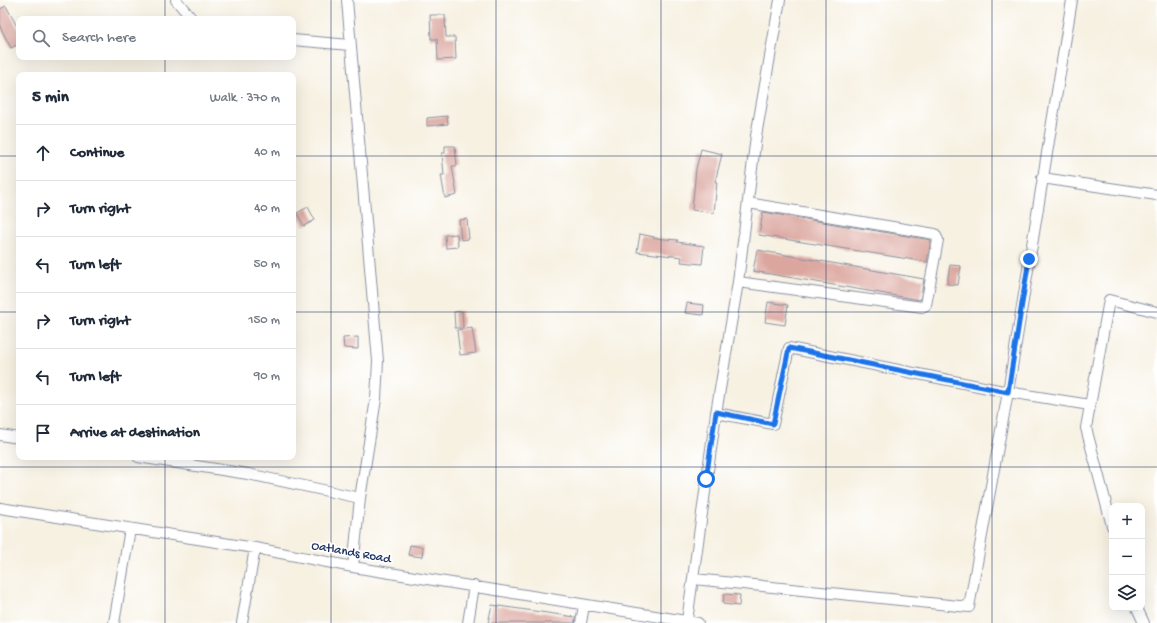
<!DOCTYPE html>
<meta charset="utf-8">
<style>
body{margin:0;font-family:"Gochi Hand",sans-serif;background:#f6f6f7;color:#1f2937}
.controls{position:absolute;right:12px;bottom:12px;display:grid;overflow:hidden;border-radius:8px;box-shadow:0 4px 16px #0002}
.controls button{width:36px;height:36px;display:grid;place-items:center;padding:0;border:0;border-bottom:1px solid #e0e1e3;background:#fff;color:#1f2937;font:20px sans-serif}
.stop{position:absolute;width:12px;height:12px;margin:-9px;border:3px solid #1a73e8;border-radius:50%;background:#fff}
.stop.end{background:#1a73e8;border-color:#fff;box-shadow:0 1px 4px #0008}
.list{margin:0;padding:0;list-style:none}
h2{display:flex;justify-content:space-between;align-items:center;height:52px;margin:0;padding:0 16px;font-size:17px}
h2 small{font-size:13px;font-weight:400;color:#747a83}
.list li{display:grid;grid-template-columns:26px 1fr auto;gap:12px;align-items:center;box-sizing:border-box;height:56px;padding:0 16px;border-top:1px solid #e0e1e3}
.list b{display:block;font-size:15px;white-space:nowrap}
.list em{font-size:13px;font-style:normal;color:#747a83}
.icon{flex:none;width:22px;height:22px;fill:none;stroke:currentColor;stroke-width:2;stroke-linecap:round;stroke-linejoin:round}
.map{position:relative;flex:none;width:1157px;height:623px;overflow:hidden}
.search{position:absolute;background:#fff;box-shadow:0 4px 16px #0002;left:16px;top:16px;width:280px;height:44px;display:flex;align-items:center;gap:10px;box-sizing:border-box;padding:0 14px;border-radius:8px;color:#747a83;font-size:15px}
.panel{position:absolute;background:#fff;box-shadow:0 4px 16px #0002;left:16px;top:72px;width:280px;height:388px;border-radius:8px}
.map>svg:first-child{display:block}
.building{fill:#dba69e}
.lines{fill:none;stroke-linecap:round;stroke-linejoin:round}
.minor-casing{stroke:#8990a0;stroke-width:12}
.minor{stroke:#fff;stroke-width:10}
.route{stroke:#1a73e8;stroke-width:5}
.grid{fill:none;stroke:#1b2f5e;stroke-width:1;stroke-opacity:0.55}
.labels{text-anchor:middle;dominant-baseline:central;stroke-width:3.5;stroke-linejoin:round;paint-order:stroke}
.street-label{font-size:13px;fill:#1b2f5e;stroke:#fff}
</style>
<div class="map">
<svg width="1157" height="623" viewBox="0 0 1157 623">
<rect width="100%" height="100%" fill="#fff"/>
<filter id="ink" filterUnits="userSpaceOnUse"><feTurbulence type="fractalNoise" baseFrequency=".025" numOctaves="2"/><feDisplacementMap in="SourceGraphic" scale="8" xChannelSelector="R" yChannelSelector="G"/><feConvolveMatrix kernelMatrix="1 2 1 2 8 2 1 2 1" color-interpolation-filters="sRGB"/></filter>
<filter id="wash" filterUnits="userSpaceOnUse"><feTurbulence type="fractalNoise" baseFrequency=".012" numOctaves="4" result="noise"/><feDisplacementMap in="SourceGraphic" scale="16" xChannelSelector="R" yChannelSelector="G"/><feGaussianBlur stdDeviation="0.9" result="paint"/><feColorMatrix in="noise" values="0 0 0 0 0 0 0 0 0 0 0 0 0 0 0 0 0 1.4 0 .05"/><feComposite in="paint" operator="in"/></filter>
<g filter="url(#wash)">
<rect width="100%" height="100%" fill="#f7f1e2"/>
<g id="blocks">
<!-- building -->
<path class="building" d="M6,6L19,30V44L11,48L0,27V9Z
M430,15H445L446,37H455L456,59L438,60L437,39H431Z
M447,116L448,124L427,126V118Z
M445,146H455L457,166H452L457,195L445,198L441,175H444L442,153H445Z
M701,149L722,154L715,182H717L714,213L692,210L696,169Z
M308,207L315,220L304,226L297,213Z
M763,212L931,240L927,262L759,235Z
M467,219L469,239L461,240L459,220Z
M457,234L458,247L446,248L445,235Z
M640,234L654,237L653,238L678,240L677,242L704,246L702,264L681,262L682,257L637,252Z
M757,250L924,279L920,300L753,271Z
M950,265L961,266L958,285L947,284Z
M768,302L788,305L785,325L765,322Z
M687,303L704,305L703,315L685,313Z
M462,311L463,328H455L454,312Z
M472,328L476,353L460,355L457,330Z
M358,337V349L344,348L343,338Z
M410,545L423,547L422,557L408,555Z
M724,594L740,595L739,606L723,604Z
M492,605L575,617V623H488Z"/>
</g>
</g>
<g filter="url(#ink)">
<use href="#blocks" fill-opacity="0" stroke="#8990a0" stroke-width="1"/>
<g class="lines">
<defs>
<path id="minor" d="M176,0L192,19
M347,0L378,361L376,399L360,498L353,567
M293,40L350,45
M1042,178L1157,195
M738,282L922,307L926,305L938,240L935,234L748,203
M716,413L773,424L789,348L1008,392L1090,405
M0,435L19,438
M138,457L248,474L360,498
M0,508L255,548L353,567L698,623
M1112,526L1086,428L1109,300L1157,312
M694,579L969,607L1008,392L1072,0
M1137,608L1144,623
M687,621L716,413L738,282L756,136L780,0
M114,623L130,529
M242,623L255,548
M468,623L474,586
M581,623L584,605"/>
</defs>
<!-- minor casing -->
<use href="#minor" class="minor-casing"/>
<!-- minor -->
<use href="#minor" class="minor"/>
</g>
</g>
<g class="lines" filter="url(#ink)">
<!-- route -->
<path class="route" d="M706,479L716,412L773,424L789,348L1008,392L1029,259"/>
</g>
<!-- grid -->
<path class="grid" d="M165,0V19M331,0V623M496,0V623M661,0V623M826,0V623M992,0V623M165,57V75M0,156H19M293,156H1157M0,312H19M293,312H1157M165,457V623M0,467H1157"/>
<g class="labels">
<!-- street labels -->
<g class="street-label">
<text transform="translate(351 553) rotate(10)">Oatlands Road</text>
</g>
</g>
</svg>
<div class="controls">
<button>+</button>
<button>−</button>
<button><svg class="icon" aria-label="layers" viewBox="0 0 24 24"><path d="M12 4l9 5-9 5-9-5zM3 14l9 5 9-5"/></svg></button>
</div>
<div class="stop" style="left:706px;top:479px"></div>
<div class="stop end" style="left:1029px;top:259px"></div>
<div class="search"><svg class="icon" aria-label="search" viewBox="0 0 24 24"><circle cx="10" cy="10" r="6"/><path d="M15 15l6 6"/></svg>Search here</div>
<section class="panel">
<h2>5 min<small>Walk · 370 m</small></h2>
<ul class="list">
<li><svg class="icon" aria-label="ahead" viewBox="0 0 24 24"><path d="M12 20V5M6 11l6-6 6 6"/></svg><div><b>Continue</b></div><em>40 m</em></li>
<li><svg class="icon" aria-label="right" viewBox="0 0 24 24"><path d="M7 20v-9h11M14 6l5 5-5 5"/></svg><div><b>Turn right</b></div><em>40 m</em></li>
<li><svg class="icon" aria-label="left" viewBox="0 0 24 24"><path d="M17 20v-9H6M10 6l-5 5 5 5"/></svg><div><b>Turn left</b></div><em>50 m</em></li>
<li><svg class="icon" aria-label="right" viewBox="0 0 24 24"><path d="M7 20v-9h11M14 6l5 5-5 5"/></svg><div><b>Turn right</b></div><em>150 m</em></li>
<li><svg class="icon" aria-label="left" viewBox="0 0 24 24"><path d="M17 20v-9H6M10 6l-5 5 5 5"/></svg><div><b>Turn left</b></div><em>90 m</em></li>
<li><svg class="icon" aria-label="arrive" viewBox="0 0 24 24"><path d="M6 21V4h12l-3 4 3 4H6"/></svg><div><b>Arrive at destination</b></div></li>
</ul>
</section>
</div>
